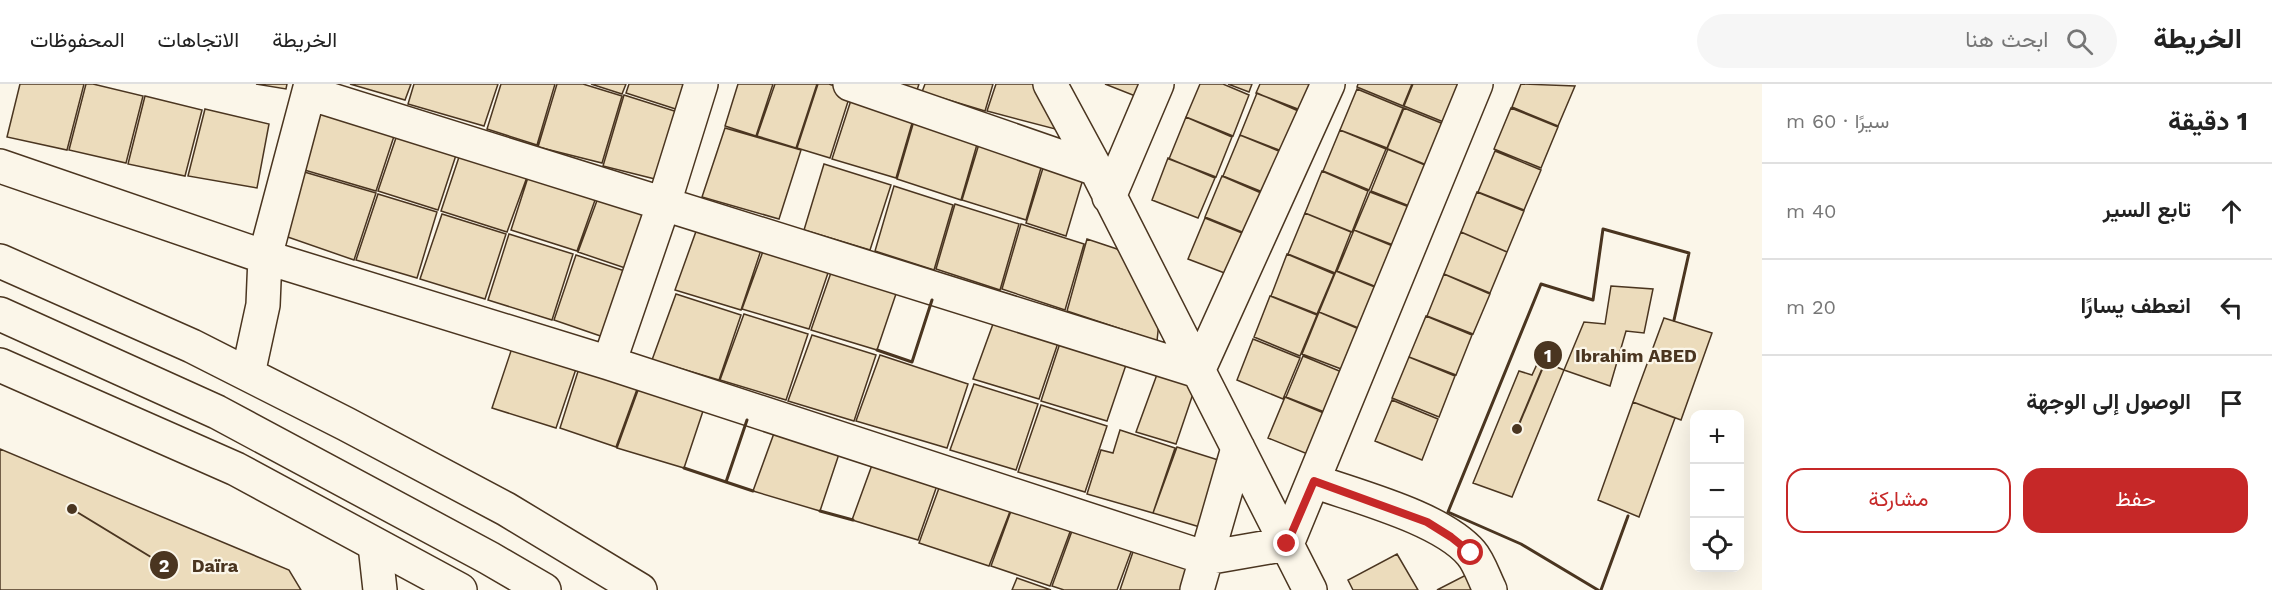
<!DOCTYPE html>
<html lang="ar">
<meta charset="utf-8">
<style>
body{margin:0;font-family:"Work Sans",Vazirmatn,sans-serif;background:#f6f6f6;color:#222;direction:rtl}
.controls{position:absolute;right:18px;bottom:18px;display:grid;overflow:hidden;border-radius:12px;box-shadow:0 6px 24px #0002}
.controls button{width:54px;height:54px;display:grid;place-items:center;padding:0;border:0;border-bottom:2px solid #e0e0e0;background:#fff;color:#222;font:30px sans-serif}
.stop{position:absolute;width:18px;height:18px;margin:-14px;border:4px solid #c62828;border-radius:50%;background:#fff}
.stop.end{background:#c62828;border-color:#fff;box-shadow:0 2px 6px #0008}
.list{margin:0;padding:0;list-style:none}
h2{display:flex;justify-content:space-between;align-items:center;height:78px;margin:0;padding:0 24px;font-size:26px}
h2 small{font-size:20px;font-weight:400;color:#767676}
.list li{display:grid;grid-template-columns:39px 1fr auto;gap:18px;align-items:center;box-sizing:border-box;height:96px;padding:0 24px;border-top:2px solid #e0e0e0}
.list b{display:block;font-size:22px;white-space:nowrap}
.list em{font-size:20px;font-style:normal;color:#767676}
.actions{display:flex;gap:12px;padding:18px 24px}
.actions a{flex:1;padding:14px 0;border:2px solid #c62828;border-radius:18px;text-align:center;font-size:21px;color:#c62828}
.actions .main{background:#c62828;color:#fff}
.icon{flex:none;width:33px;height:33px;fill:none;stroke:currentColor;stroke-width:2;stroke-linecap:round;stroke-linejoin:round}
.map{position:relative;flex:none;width:1762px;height:506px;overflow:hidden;direction:ltr}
header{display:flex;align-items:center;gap:36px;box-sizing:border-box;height:84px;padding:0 30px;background:#fff;border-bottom:2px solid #e0e0e0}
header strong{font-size:28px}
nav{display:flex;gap:33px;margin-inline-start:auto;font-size:21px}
.search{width:420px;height:54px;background:#f6f6f6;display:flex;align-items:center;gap:15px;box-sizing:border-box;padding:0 21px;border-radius:33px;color:#767676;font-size:22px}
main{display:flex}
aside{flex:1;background:#fff}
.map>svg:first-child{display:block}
.building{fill:#ecdcbc;stroke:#4a3520;stroke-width:1.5}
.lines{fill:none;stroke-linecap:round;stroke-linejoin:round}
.minor-casing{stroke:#4a3520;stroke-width:36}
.highway-casing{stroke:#4a3520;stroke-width:36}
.minor{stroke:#fbf6e9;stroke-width:33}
.highway{stroke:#fbf6e9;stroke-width:33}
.wall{stroke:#4a3520;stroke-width:3}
.route{stroke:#c62828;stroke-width:8}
.leader{fill:none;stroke:#4a3520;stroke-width:2}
.callout-dot{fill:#4a3520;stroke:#fbf6e9;stroke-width:2}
.mark-label{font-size:18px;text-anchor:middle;font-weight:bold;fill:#fff}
.callout-label{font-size:18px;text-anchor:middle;font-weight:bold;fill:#4a3520;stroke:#fbf6e9;stroke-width:4.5;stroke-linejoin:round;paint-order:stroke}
</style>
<header>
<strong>الخريطة</strong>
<div class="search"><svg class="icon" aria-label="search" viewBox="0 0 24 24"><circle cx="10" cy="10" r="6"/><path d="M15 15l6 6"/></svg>ابحث هنا</div>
<nav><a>الخريطة</a><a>الاتجاهات</a><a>المحفوظات</a></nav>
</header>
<main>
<aside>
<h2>1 دقيقة<small>سيرًا · 60 m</small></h2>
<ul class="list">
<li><svg class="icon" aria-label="ahead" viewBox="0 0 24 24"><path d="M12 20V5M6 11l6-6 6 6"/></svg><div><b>تابع السير</b></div><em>40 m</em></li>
<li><svg class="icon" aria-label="left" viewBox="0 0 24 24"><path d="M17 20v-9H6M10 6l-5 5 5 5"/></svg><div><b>انعطف يسارًا</b></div><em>20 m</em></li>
<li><svg class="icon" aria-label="arrive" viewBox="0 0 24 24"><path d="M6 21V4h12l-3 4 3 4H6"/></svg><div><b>الوصول إلى الوجهة</b></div></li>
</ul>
<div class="actions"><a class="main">حفظ</a><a>مشاركة</a></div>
</aside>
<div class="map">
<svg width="1762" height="506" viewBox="0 0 1762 506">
<rect width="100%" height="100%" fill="#fbf6e9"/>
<!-- building -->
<path class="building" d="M20,0H84L67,66L7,53Z
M86,0H93L143,12L126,79L69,66Z
M256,0H287L286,5Z
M350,0H411L405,16Z
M414,0H498L484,42L408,20Z
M501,0H555L537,61L487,45Z
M557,0H583L622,12L602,79L538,63Z
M591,0H626L622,10Z
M629,0H697L688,29L626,9Z
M738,0H773L756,52L725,42Z
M775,0H817L796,64L757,52Z
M818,0H829L851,8L830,74L797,64Z
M899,0H919L917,6Z
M925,0H993L985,27L922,8Z
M996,0H1041L1059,46L987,27Z
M1105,0H1155L1148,17Z
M1200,0H1223L1249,11L1233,52L1186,33Z
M1228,0H1252L1249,8Z
M1260,0H1314L1303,27L1256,9Z
M1358,0H1412L1403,22L1357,3Z
M1413,0H1467L1451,41L1404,22Z
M1521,0L1575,2L1558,42L1512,23Z
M1357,5L1403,24L1387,64L1340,46Z
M1257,9L1303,29L1287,69L1240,51Z
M853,10L915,29L896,94L832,75Z
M624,11L687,31L667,98L603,82Z
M145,12L202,26L185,92L128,80Z
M321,17L398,40L376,107L301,85Z
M1404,24L1451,43L1434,84L1387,65Z
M1511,24L1558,43L1541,84L1494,65Z
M205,25L269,40L257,104L188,92Z
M916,30L980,50L961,116L897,95Z
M1186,33L1232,53L1216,93L1169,75Z
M400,42L459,62L438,126L378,107Z
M725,44L801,66L779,135L702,113Z
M1340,46L1386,65L1369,106L1323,87Z
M982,50L1045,70L1026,136L962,116Z
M1240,51L1286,70L1270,111L1223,92Z
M463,61L531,82L507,148L441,127Z
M1388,65L1434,85L1417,125L1371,107Z
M1495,67L1541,86L1524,126L1478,108Z
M1047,71L1086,85L1066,152L1026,139Z
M1168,74L1215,94L1198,134L1152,116Z
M824,80L891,101L870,166L804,146Z
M532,81L600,102L577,167L511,146Z
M301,87L376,109L354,176L282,151Z
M1322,87L1368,107L1352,148L1305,129Z
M1222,92L1268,112L1252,152L1205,133Z
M894,102L953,121L934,186L875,167Z
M602,103L660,122L637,188L578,168Z
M1370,108L1417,126L1401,164L1354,146Z
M1477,108L1524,127L1507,168L1461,148Z
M378,110L437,128L417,194L356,176Z
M955,120L1019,140L1000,206L936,185Z
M1305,129L1351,148L1335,189L1288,170Z
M442,130L506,150L485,215L420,195Z
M1205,134L1252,153L1235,193L1188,175Z
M699,139L763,160L741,226L675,206Z
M1021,140L1084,160L1065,226L1002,205Z
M1354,146L1400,165L1384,206L1337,187Z
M1461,148L1507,168L1490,209L1444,190Z
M509,150L573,170L552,236L488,216Z
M1087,155L1117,165L1131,174L1160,228L1157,257L1067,227Z
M766,159L831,180L809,245L742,225Z
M1287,170L1334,190L1317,230L1271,212Z
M576,171L637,191L615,257L554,236Z
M834,180L899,201L877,266L811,246Z
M1336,187L1382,206L1366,247L1319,228Z
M1444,190L1490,210L1473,250L1427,232Z
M1611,202L1653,205L1644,249L1626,247L1610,302L1564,286L1584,238L1605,240Z
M676,210L741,231L719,296L652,276Z
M1270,212L1317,231L1300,272L1254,253Z
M1319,228L1366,248L1349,288L1302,270Z
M997,229L1061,250L1039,315L973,295Z
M744,230L808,250L786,316L720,296Z
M1426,232L1472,251L1456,291L1409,273Z
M1664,234L1712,249L1681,336L1633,318Z
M1063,250L1129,272L1107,337L1041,317Z
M812,251L876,271L854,337L788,317Z
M1253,255L1300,274L1283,315L1237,296Z
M514,258L578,279L556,344L492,324Z
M880,271L968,300L947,364L856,337Z
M1303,272L1349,291L1332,331L1286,313Z
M1409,273L1455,292L1439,333L1392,314Z
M1539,276L1564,286L1512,413L1473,399L1519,287L1532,291Z
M581,278L640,297L616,363L560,344Z
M1159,285L1198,295L1176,360L1136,348Z
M641,298L706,318L684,384L617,364Z
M974,300L1038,320L1016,386L950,366Z
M1285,313L1331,332L1315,373L1268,354Z
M1392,316L1438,335L1422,376L1375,357Z
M1633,318L1675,334L1639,433L1598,416Z
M1041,321L1107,342L1085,408L1018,388Z
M777,341L842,361L820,427L753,407Z
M1120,346L1175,364L1153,429L1087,410L1101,366L1113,369Z
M1177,363L1231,380L1210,446L1153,429Z
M0,365L289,486L301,506H0Z
M876,370L941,390L918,456L852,436Z
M943,393L1014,417L989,482L919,459Z
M1015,416L1074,437L1050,502L991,482Z
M1076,436L1135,457L1117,506H1064L1052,502Z
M1137,456L1197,477L1186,506H1120Z
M1397,470L1418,506H1353L1348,496Z
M1470,489L1480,506H1437Z
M1017,494L1051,506H1012Z"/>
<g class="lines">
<defs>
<path id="minor" d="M850,0L1096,85
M1050,0L1096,85L1310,506
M309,9L1198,287L1328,0
M0,82L265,173L609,279L1206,474L1287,460L1476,0
M1109,113L1157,0
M0,177L192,262L346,340L506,425L640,506
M609,279L664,119L701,0
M248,290L263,221L265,173L311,0
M1314,397C1358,413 1441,434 1471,469C1479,478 1484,494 1490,506
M375,461L380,506
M1197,506L1238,364"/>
<path id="highway" d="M0,230L217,328L489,474L544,506
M0,281L236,385L460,506"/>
</defs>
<!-- minor casing -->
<use href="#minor" class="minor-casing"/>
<!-- highway casing -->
<use href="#highway" class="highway-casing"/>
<!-- minor -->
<use href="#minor" class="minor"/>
<!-- highway -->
<use href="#highway" class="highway"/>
<!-- wall -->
<path class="wall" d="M877,266L912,278L932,216
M684,384L753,407
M726,398L747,336
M820,427L853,436
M1598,506L1521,460L1448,428L1541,200L1593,216L1603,145L1689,169L1674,236
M1601,506L1628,432"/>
</g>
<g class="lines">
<!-- route -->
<path class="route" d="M1287,460L1314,397L1427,438L1451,453L1471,469"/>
</g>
<!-- callouts -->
<path class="leader" d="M1517 345L1548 271M72 425L164 481"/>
<g class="callout-dot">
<circle cx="1517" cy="345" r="6"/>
<circle cx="72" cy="425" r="6"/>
<circle cx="1548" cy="271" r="15"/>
<circle cx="164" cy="481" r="15"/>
</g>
<g class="mark-label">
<text x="1548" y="278">1</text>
<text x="164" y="488">2</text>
</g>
<g class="callout-label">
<text x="1636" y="278">Ibrahim ABED</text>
<text x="215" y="488">Daïra</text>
</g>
</svg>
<div class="controls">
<button>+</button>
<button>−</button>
<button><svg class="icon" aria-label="locate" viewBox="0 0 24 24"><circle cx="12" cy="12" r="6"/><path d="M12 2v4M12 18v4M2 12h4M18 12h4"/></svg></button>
</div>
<div class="stop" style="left:1471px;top:469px"></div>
<div class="stop end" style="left:1287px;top:460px"></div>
</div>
</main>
